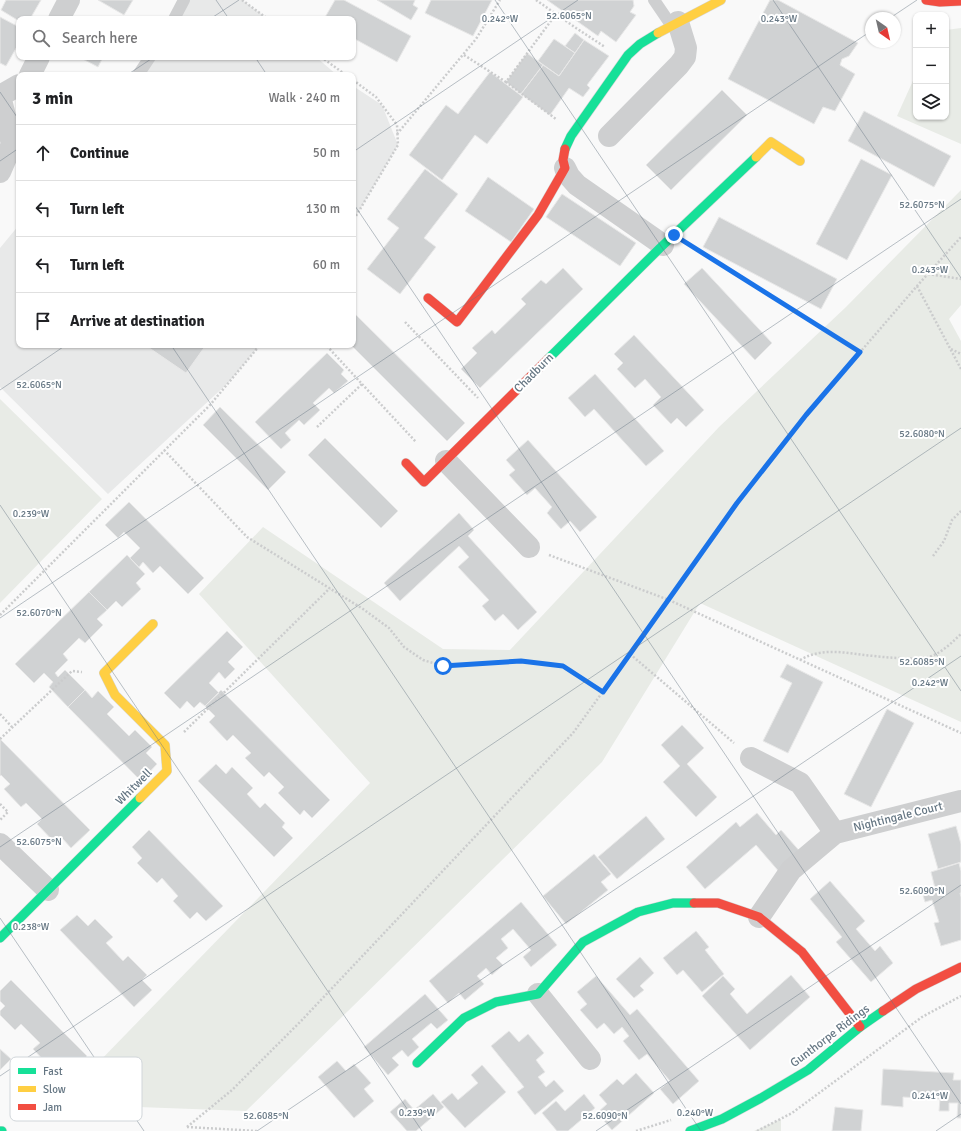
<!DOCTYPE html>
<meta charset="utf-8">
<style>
body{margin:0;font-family:Signika,sans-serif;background:#f2f2f2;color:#202124}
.controls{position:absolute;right:12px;top:12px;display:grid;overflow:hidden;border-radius:8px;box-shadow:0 1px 3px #0004}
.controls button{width:36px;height:36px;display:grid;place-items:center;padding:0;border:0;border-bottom:1px solid #e0e0e0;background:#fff;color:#202124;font:20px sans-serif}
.compass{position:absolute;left:865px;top:12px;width:36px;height:36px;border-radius:50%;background:#fff;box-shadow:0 1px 3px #0004;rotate:146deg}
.stop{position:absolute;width:12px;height:12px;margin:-9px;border:3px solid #1a73e8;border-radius:50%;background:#fff}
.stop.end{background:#1a73e8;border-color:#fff;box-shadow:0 1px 4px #0008}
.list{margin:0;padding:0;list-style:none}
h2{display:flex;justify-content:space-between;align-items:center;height:52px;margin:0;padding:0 16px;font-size:17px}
h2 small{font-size:13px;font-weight:400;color:#757577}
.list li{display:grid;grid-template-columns:26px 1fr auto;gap:12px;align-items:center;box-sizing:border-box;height:56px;padding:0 16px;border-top:1px solid #e0e0e0}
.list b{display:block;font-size:15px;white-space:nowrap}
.list em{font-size:13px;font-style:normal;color:#757577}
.icon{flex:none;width:22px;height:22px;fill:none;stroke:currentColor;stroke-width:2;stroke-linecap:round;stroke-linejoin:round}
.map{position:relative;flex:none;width:961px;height:1131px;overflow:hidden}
.search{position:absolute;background:#fff;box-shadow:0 1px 3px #0004;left:16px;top:16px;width:340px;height:44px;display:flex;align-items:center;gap:10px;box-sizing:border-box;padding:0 14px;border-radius:8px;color:#757577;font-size:15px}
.panel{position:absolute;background:#fff;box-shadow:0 1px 3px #0004;left:16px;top:72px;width:340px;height:276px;border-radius:8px}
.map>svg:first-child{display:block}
.built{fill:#e8e9e9}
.green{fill:#e8ebe6}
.building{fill:#d0d2d3;stroke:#e8e8e8}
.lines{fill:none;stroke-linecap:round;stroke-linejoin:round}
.fast-casing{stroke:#d5d6d7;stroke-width:10}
.slow-casing{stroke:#d5d6d7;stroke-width:10}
.jam-casing{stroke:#d5d6d7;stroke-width:10}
.path{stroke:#cbcccd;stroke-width:2.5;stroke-dasharray:2 2;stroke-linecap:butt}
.lane{stroke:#cecfd0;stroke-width:12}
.street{stroke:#cecfd0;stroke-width:22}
.fast{stroke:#16e098;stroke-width:9}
.slow{stroke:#ffcf43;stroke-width:9}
.jam{stroke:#f24e42;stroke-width:9}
.route{stroke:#1a73e8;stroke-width:5}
.ticks{fill:none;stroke:#657683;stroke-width:1;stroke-opacity:0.45}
.labels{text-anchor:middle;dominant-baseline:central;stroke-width:4;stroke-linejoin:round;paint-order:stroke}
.street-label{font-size:12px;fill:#657683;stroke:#fff}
.key{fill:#fff;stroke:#d1d6da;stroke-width:1}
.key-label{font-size:11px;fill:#657683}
.ticks-label{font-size:10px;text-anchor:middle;fill:#657683;stroke:#fff;stroke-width:4;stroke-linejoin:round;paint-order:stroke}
</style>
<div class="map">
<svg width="961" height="1131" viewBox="0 0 961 1131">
<rect width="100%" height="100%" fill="#f9f9f9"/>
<!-- built -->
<path class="built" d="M184,0H242L268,19H172Z
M146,57H316L337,75H135Z
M353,86L382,105L398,145L353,221Z
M19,225V345H260L228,383L108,494L0,387V248Z"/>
<!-- green -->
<path class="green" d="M961,28V144L897,116L916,74V117H946V30Z
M961,190V305L949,319L961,341V722L700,603L602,762L246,1111L58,1104L370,783L199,594L263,527L443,649L510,650L719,427L846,307Z
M0,399L102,499L0,603Z
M781,1119V1131H754Z"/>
<!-- building -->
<path class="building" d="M6,0H41L30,19H19V21L1,10Z
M98,0H133L124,15Z
M335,0H344L411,36L397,62L353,38V19H324Z
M377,0H415L413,5L418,8L411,20Z
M431,0H492L473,36L425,13Z
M547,0H633L634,6L630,12L636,15L616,42L601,31L598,36Z
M770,0H778L858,43L849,56L842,59L840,65L855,74L835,111L823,107L814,124L728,79Z
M0,17L19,27V43L6,66L0,63Z
M575,33L584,40L575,53L565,46Z
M554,39L575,53L559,76L538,61Z
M584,40L609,56L587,85L590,88L583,97L569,88L550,115L521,94L543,65L559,76Z
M527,53L543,65L521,94L506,82Z
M79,57H103L98,67Z
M490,72L523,97L487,144L475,135L442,180L409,155L446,105L458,114Z
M722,90L747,115L671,190L646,165Z
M864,111L951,156L934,187L848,141Z
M861,159L892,175L847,260L816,244Z
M425,169L458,194L424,238L436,247L400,294L367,269L399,228L387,219Z
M488,177L534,209L511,242L465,211Z
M562,194L636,243L620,266L546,217Z
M719,217L837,279L821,309L703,247Z
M563,268L583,289L480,388L461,369L477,353L472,348L492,330L495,334L526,304L521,299L541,280L546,284Z
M702,268L772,343L755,360L684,284Z
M353,312L465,423L447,441L351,345H353Z
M634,335L704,410L686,427L677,418L671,424L653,405L661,397L645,379L635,388L617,369L623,363L614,354Z
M145,345H206L186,373Z
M327,353L344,370L341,374L348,381L334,393L329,388L313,403L320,410L304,425L299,420L285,433L291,440L281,449L255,422Z
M595,374L664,451L646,466L594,409L585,417L568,398Z
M220,407L286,472L268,490L203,425Z
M325,438L398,511L381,528L308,455Z
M528,440L597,517L580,532L570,521L561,529L547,513L552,507L535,488L527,495L509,475L515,470L506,460Z
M129,502L204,578L188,594L160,566L153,573L143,562L139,567L130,558L140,548L124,532L118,538L105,525Z
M459,513L474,530L468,536L537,612L518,630L503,614L495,621L482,606L489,600L458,567L469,557L459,546L400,601L384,583Z
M127,555L145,574L136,583L141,589L122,607L116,601L107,610L89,592Z
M89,592L107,610L97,619L103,625L85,643L79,638L63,654L68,660L55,673L58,677L65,670L85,690L68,707L49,687L53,682L44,673L34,683L15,664Z
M227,631L243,647L228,662L235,669L225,679L219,672L209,683L219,693L205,706L200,702L194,708L187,701L180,709L164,693Z
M787,664L823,682L788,753L763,741L792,683L780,677Z
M85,690L92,698L98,691L114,707L107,714L129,736L135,730L152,747L146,753L157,764L141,781L68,707Z
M221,690L330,800L312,818L304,810L300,815L278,793L284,787L269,772L264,777L245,758L251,753L233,735L227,741L209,722L215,716L205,706Z
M887,709L914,723L871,807L844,794Z
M682,725L704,748L687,764L717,797L696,817L663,782L680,766L661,745Z
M0,739L90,830L71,848L63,839L57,845L37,824L42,819L26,803L21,807L4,789L10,784L1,775L0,776Z
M216,764L226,774L232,767L253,788L247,794L260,808L265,803L285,823L282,827L293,838L274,857L198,781Z
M757,813L776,835L781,830L803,855L781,874L756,845L705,889L686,867L736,822L740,827Z
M646,816L665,839L617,879L598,857Z
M956,826L961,844V862L938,869L928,834Z
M149,830L223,906L206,921L197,912L190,919L173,901L178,896L162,878L157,883L137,863L142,858L132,847Z
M594,854L611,874L601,882L608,890L566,924L543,896Z
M959,863L961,871V893H960L961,897V940L941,946L934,923L939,922L932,900L925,902L922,892L935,888L931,872Z
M830,881L865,921L856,929L875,951L880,946L893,963L871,982L836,942L842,937L810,899Z
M521,902L557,945L531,967L523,957L531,950L513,929L501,939L508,948L496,958L503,965L492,975L486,968L477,976L484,984L465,1000L459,993L448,1003L429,981Z
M77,915L88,926L95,919L113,937L106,943L123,961L128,956L147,975L142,980L152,990L134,1007L60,930Z
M696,931L709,947L705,950L724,974L702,992L683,970L677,975L663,958Z
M640,957L654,973L640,986L644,990L634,998L616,979Z
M791,975L810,997L750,1050L702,996L723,976L735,989L730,994L747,1014Z
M596,976L630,1015L637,1009L699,1081L673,1104L660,1089L670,1081L647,1054L639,1060L623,1041L629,1036L622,1027L614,1034L604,1023L597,1029L580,1010L587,1004L577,992Z
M11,980L87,1056L69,1074L56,1061L50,1067L33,1049L40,1043L21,1024L15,1030L0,1015V1011L5,1006L0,1001V991Z
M425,994L448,1020L437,1029L431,1023L412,1039L419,1047L408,1057L402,1050L392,1058L399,1065L388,1075L364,1047Z
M509,1031L519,1042L528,1034L544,1053L536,1060L545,1072L538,1077L546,1087L554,1080L564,1091L535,1115L517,1092L524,1087L491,1046Z
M0,1049L11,1059L0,1070Z
M337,1061L346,1071L354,1064L371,1083L364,1089L374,1101L354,1118L318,1077Z
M482,1065L506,1092L465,1128L441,1102L452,1093L458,1100L478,1083L471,1075Z
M883,1069L954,1073L953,1080H961V1118H957L958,1103H949V1111H939L940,1099L903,1097V1107L881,1105Z
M636,1073L654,1093L612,1130L597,1113L607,1104L599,1095L617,1079L623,1085Z
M433,1094L444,1107L416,1131H407L390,1112L405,1099L414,1110Z
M584,1094L595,1108L568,1131H557L542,1113L556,1101L565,1111Z
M835,1107L863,1110L861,1131H832Z"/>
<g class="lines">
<defs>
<path id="fast" d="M565,149L571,136L628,55L640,44L658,33
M548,359L660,248L756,157
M0,938L140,798
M417,1063L464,1018L496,1002L538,994L583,942L638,912L673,903H694
M0,1131H2
M690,1131L722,1119L761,1098L808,1070L860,1027L883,1011"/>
<path id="slow" d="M658,33L721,0
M756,157L771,142L800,161
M140,798L167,771L165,745L115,695L104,673L153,624"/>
<path id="jam" d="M926,0L940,2L961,1
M428,298L457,322L538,215L565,168L563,160L565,149
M406,463L424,482L548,359
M694,903H718L759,917L802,952L860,1027
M883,1011L916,989L961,967"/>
</defs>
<!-- fast casing -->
<use href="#fast" class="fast-casing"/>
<!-- slow casing -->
<use href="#slow" class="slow-casing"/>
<!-- jam casing -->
<use href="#jam" class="jam-casing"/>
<!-- path -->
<path class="path" d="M242,0L268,19
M536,0L576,28L605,47
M556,14L506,82L556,119
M464,55L506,82
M321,57L346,75
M353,80L376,97L397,125L398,145L353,221
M397,134L476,39L500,0
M693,247L860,352
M928,274L961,279
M917,286L961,369
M405,322L478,398
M951,349L961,354
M362,384L416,442
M317,427L362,384L326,345
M164,450L247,537L363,609L389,628L404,647L423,660L443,666L521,661L563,666L603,692
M549,555L669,600L961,733
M933,556L944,541L952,520L961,511
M0,615L210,405L260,345
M630,654L734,743
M800,660C824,646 848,654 874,656C889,658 903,658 918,659C938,657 947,647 961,634
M0,714L12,727
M184,732L330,588
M0,739L72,671L82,672
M0,804L8,812L0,820
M187,1127L232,1090L302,1020L573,733L669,600L737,503L806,415L917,286L961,237
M187,1127L257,1131
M636,1131L671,1120
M757,1131L792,1113L922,1017L961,996"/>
<!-- lane -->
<path class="lane" d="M654,0L671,25
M174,19L184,0
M138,75L150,57"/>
<!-- street -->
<path class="street" d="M59,19L69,0
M30,75L39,57
M0,96L19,85
M609,136L679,65L685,57L686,48L678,22
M565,168L569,176L577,185L663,245
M0,172L12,144L0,96
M446,461L529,547
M751,758L800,783L835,833
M0,844L48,890
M759,917L791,870L835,833L961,801
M538,994L590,1059"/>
<!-- fast -->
<use href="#fast" class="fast"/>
<!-- slow -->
<use href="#slow" class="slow"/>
<!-- jam -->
<use href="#jam" class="jam"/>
</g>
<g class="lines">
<!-- route -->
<path class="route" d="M443,666L521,661L563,666L603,692L737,503L806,415L860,352L674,235"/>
</g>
<!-- ticks -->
<path class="ticks" d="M216,0L229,19M495,0L961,691M773,0L961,278M890,18L917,0M210,19L239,0M255,57L267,75M127,75L154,57M0,92L19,120M353,152L578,0M0,161L19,148M353,203L961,1104M171,345L701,1131M0,390L66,345M0,505L422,1131M0,618L871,31M0,847L961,199M0,918L144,1131M0,1076L961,428M257,1131L961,656M596,1131L961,885M936,1131L961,1114"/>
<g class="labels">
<!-- street labels -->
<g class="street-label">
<text transform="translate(534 373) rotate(-45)">Chadburn</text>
<text transform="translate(134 787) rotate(-45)">Whitwell</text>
<text transform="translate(898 817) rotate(-14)">Nightingale Court</text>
<text transform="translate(830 1036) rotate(-37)">Gunthorpe Ridings</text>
</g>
</g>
<!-- legend -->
<rect x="10" y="1057" width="132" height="64" rx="6" class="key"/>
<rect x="18" y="1068" width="18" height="6" fill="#16e098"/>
<rect x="18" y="1086" width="18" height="6" fill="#ffcf43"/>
<rect x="18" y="1104" width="18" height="6" fill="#f24e42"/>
<g class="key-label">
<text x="43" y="1075">Fast</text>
<text x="43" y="1093">Slow</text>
<text x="43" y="1111">Jam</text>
</g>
<g class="ticks-label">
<text x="569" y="19">52.6065°N</text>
<text x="500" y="22">0.242°W</text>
<text x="779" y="22">0.243°W</text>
<text x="922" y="208">52.6075°N</text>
<text x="930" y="273">0.243°W</text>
<text x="39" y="388">52.6065°N</text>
<text x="922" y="437">52.6080°N</text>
<text x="31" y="517">0.239°W</text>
<text x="39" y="616">52.6070°N</text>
<text x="922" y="665">52.6085°N</text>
<text x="930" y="686">0.242°W</text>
<text x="39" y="845">52.6075°N</text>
<text x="922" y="894">52.6090°N</text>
<text x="31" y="930">0.238°W</text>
<text x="930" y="1099">0.241°W</text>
<text x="417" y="1116">0.239°W</text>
<text x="695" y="1116">0.240°W</text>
<text x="266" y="1119">52.6085°N</text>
<text x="605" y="1119">52.6090°N</text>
</g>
</svg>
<div class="controls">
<button>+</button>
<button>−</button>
<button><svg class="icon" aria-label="layers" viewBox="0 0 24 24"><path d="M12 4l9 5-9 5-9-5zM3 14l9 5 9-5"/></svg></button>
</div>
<svg class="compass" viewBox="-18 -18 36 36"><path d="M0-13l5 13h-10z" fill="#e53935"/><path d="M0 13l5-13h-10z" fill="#757577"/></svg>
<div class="stop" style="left:443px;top:666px"></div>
<div class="stop end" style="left:674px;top:235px"></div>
<div class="search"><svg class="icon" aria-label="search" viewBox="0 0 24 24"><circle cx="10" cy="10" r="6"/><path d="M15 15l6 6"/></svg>Search here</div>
<section class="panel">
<h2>3 min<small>Walk · 240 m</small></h2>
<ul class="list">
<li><svg class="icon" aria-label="ahead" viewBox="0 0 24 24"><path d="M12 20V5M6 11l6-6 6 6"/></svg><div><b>Continue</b></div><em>50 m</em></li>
<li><svg class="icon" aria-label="left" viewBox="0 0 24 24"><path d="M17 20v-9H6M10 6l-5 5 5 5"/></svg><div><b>Turn left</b></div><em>130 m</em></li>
<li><svg class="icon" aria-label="left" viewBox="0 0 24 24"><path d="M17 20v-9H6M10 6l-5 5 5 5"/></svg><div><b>Turn left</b></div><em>60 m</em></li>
<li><svg class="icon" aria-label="arrive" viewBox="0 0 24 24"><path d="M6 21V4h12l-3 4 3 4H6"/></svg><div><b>Arrive at destination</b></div></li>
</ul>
</section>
</div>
